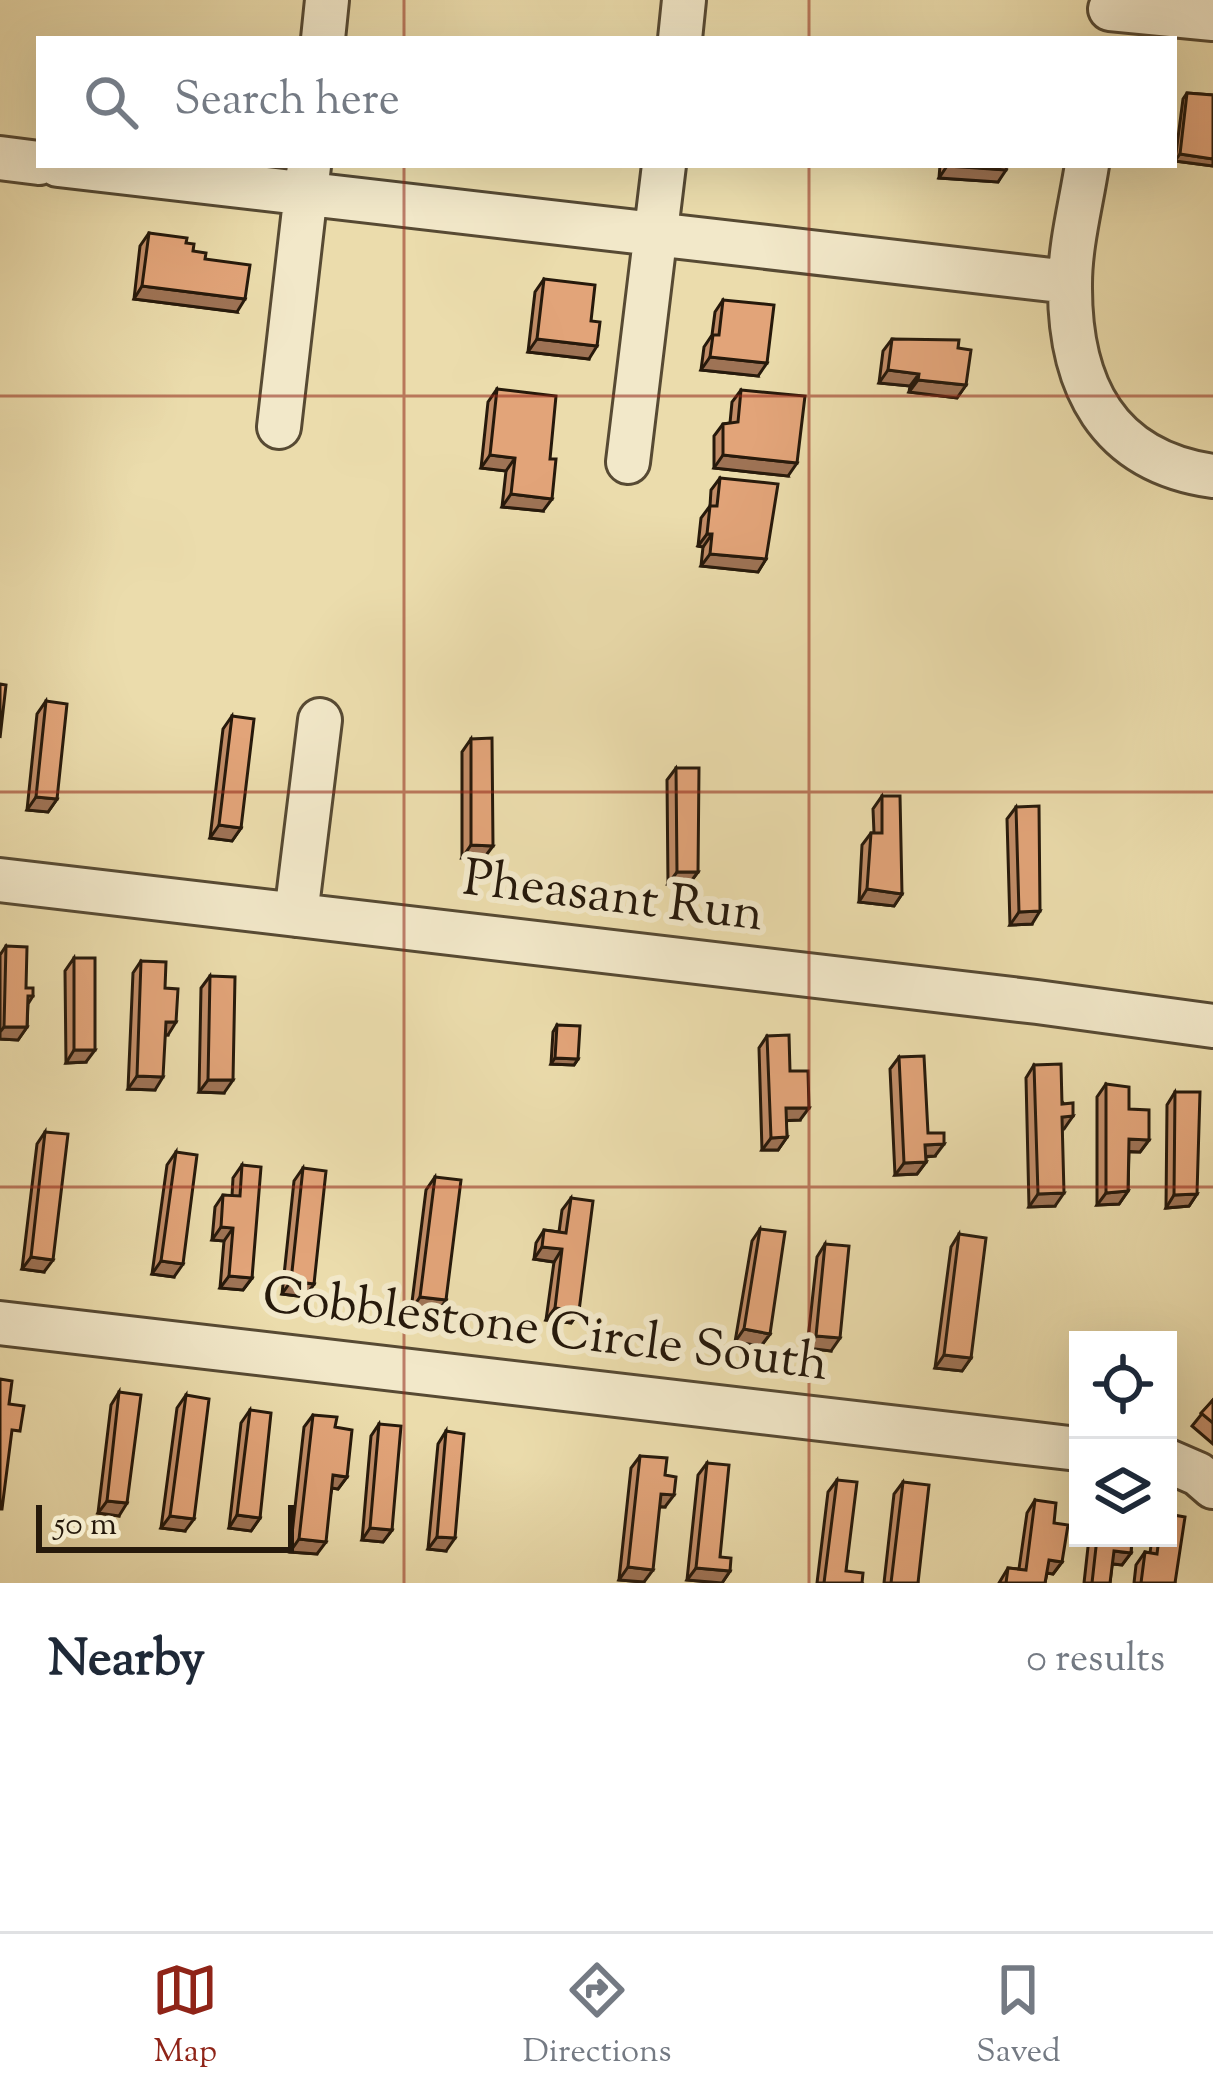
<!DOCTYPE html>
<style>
body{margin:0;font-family:"Sorts Mill Goudy",serif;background:#f6f6f7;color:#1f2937}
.controls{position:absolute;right:36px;bottom:36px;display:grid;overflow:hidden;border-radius:0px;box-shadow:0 12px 48px #0002}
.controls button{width:108px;height:108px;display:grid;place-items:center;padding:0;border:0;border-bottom:3px solid #e0e1e3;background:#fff;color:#1f2937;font:60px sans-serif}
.scale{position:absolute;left:36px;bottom:30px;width:258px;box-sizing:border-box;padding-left:12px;border:6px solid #26190b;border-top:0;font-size:33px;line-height:42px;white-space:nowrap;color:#26190b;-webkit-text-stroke:9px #f2e8c9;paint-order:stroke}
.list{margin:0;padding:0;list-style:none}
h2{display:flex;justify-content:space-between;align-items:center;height:156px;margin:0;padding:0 48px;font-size:51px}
h2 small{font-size:39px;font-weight:400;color:#747a83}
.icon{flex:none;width:66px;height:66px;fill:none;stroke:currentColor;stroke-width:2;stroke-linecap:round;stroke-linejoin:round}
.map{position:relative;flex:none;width:1213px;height:1583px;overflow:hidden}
.search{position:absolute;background:#fff;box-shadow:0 12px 48px #0002;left:36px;right:36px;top:36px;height:132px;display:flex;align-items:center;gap:30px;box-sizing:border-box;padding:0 42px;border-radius:0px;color:#747a83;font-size:45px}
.sheet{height:348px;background:#fff}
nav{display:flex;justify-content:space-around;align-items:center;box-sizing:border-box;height:168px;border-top:3px solid #e0e1e3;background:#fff;font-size:33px;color:#747a83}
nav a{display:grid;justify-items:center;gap:6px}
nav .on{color:#8f2418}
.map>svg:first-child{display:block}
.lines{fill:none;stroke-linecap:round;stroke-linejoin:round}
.minor-casing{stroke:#574a33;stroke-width:48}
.minor{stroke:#f2e8c9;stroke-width:42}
.wall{fill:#c28d68;stroke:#26190b;stroke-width:3}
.shaded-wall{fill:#9e7355;stroke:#26190b;stroke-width:3}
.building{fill:#e2a479;stroke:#26190b;stroke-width:3}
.grid{fill:none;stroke:#8f2418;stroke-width:3;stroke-opacity:0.55}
.labels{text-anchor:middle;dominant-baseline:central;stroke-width:12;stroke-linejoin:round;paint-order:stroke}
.street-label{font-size:51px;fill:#26190b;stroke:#f2e8c9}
</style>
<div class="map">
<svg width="1213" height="1583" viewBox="0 0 1213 1583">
<rect width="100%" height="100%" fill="#ebdcac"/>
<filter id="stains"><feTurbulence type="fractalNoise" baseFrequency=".00167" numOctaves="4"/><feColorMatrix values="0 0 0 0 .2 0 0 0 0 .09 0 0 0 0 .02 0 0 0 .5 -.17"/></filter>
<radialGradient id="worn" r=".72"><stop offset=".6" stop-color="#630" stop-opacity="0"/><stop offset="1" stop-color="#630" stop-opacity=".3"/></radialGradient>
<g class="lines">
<defs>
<path id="minor" d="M1110,9L1213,19
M323,39L327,0
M680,39L684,0
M0,158L39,163
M58,165L1069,282
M1087,165C1081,204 1070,245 1070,284C1069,385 1107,461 1213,476
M279,427L309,166
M628,462L664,165
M0,880L1037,1002L1213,1026
M296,915L320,720
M0,1323L1078,1449
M1168,1461L1198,1474L1213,1487"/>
</defs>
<!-- minor casing -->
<use href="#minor" class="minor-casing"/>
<!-- minor -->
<use href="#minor" class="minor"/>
</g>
<!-- wall -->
<path class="wall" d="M1187,93L1213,95V166L1175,161L1183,99Z
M940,165H1007L998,182L939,178Z
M149,233L186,243L193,251L205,259L237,312L134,299L140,246Z
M544,279L591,321L589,359L528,352L535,292Z
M723,300L758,376L701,370L704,347L712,335L715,312Z
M892,339L958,348L966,385L957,398L909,392L910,386L879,383L883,351Z
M497,389L543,511L502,507L506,471L481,468L488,402Z
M741,390L788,476L714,468V436L723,424L730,423L732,402Z
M720,478L766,559L758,572L701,566L703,547L698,546L701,518L710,506L711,490Z
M46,701L57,799L48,812L27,810L37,714Z
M232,716L241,828L232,841L210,838L223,729Z
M471,739L484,858H462V752Z
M676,768L698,872L689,884H668L667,780Z
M882,796L902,894L894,906L859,902L862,845L871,833H874L873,809Z
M1016,807L1032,924L1010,925L1007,819Z
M6,946L26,988L33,996L28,1004L27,1027L18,1040L0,1039V955Z
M74,958L86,1062L66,1063L65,971Z
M141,961L165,988L168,1035H165L155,1090L128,1089L133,973Z
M210,976L224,1093L199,1092L201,988Z
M557,1025L578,1059L574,1065L551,1064L553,1032Z
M767,1036L790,1071L800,1120H786L787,1137L778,1150H762L759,1048Z
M899,1057L935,1156L926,1157V1162L917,1174L895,1175L890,1069Z
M1034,1065L1073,1116L1062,1129L1055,1206L1029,1207L1026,1078Z
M1106,1084L1129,1109L1149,1140L1140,1152H1129L1128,1191L1119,1204L1097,1205V1097Z
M1175,1092L1197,1194L1189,1206L1166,1208L1167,1105Z
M45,1132L44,1272L22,1269L37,1144Z
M176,1152L174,1277L152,1274L167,1165Z
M242,1165L252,1278L243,1290L220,1288L224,1241L212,1240L215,1207L223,1195L232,1196L233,1178Z
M303,1168L314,1284L305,1297L282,1294L294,1181Z
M435,1177L446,1300L437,1313L411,1310L426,1190Z
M571,1198L579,1311L571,1323L546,1320L554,1262L534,1259L536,1243L544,1230L559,1232L562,1210Z
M760,1229L770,1334L761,1346L735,1342L752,1241Z
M959,1234L971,1358L962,1371L935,1368L951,1247Z
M825,1244L831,1351L807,1348L817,1257Z
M119,1392V1516L98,1513L111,1405Z
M186,1395L185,1531L161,1528L177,1408Z
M1213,1400V1444L1192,1426Z
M250,1410L260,1518L251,1531L229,1528L241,1423Z
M313,1415L335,1427L347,1477L338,1489L332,1488L317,1554L290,1552L304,1427Z
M379,1424L392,1530L383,1542L362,1540L371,1436Z
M446,1431V1551L428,1549L438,1444Z
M640,1456L665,1475V1507H659L644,1582L619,1580L631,1468Z
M707,1463L720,1557L730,1571L722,1583L687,1580L698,1475Z
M837,1480L846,1571L862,1583H817L828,1492Z
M903,1482L918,1583H884L894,1494Z
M1035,1500L1054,1523L1062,1562L1053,1574L1047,1573L1045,1583H999L1008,1568L1019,1569L1027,1513Z
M1089,1538H1132L1131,1553L1122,1565L1112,1564L1110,1583H1084Z
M1152,1538H1168L1175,1583H1134L1136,1565L1145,1552L1150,1553Z"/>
<!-- shaded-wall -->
<path class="shaded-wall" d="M1180,154L1213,159V166L1175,161Z
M947,166L1006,170L998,182L939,178Z
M142,286L245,299L237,312L134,299Z
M537,339L597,346L589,359L528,352Z
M710,357L767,363L758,376L701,370Z
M888,370L919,374L910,386L879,383Z
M918,380L966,385L957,398L909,392Z
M490,455L515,458L506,471L481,468Z
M723,455L797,463L788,476L714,468Z
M511,494L552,499L543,511L502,507Z
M707,534H712L703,547L698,546Z
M710,554L766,559L758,572L701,566Z
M36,797L57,799L48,812L27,810Z
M219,825L241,828L232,841L210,838Z
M471,845L493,846L484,858H462Z
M677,872H698L689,884H668Z
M867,889L902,894L894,906L859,902Z
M1040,911L1032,924L1010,925L1019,912Z
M166,1022H176L168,1035L157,1034Z
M4,1027H27L18,1040L0,1039V1032Z
M74,1050H95L86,1062L66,1063Z
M555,1058L578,1059L574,1065L551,1064Z
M137,1076L163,1077L155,1090L128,1089Z
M208,1080H233L224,1093L199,1092Z
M786,1108H809L800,1120L777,1121Z
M1073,1116L1064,1129H1053L1062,1117Z
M787,1137L778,1150H762L771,1138Z
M1129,1139L1149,1140L1140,1152L1120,1151Z
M944,1144L935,1156L916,1157L925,1145Z
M926,1162L917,1174L895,1175L904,1163Z
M1128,1191L1119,1204L1097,1205L1106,1193Z
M1064,1193L1055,1206L1029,1207L1038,1194Z
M1197,1194L1189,1206L1166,1208L1174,1195Z
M221,1227L233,1228L224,1241L212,1240Z
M542,1247L562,1249L554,1262L534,1259Z
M31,1257L53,1260L44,1272L22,1269Z
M161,1261L183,1264L174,1277L152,1274Z
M229,1276L252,1278L243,1290L220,1288Z
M291,1281L314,1284L305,1297L282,1294Z
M420,1297L446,1300L437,1313L411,1310Z
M555,1308L579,1311L571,1323L546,1320Z
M744,1329L770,1334L761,1346L735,1342Z
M816,1336L840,1338L831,1351L807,1348Z
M944,1355L971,1358L962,1371L935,1368Z
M333,1475L347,1477L338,1489L325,1487Z
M661,1494L674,1495L665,1507L652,1506Z
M107,1501L127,1503L119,1516L98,1513Z
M237,1515L260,1518L251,1531L229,1528Z
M170,1516L194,1519L185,1531L161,1528Z
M370,1528L392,1530L383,1542L362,1540Z
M437,1537L455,1538L446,1551L428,1549Z
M299,1539L326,1542L317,1554L290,1552Z
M1114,1551L1131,1553L1122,1565L1105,1563Z
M1049,1560L1062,1562L1053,1574L1040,1572Z
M628,1567L653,1570L644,1582L619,1580Z
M696,1568L730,1571L722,1583L687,1580Z"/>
<!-- building -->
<path class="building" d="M1187,93L1213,95V159L1180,154Z
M948,165H1007L1006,170Z
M149,233L187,238L186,243L194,244L193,251L206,253L205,259L250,265L245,299L142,286Z
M544,279L595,285L591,321L600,322L597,346L537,339Z
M723,300L774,305L767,363L710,357L713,335H719Z
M892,339L959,340L958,348L971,350L966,385L918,380L919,374L888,370Z
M497,389L556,396L550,459H556L552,499L511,494L515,458L490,455Z
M741,390L805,396L797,463L723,455V424L738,422Z
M720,478L778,484L766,559L710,554L712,534H707L710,506H717Z
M0,684L6,685L0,738Z
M46,701L67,704L57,799L36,797Z
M232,716L254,719L241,828L219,825Z
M492,738L493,846L471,845V739Z
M676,768H699L698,872H677Z
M882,796H900L902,894L867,889L871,833H882Z
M1039,806L1040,911L1019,912L1016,807Z
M6,946L27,947L26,988H33V996H28L27,1027H4Z
M74,958H95V1050H74Z
M141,961L166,962L165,988L178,989L176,1022H166L163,1077L137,1076Z
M210,976L235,977L233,1080H208Z
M557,1025L580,1026L578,1059L555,1058Z
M789,1035L790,1071H808L809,1108H786L787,1137L771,1138L767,1036Z
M924,1056L928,1133H944V1144L925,1145L926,1162L904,1163L899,1057Z
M1061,1064L1062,1104L1073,1103V1116L1062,1117L1064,1193L1038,1194L1034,1065Z
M1106,1084L1129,1087V1109L1149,1110V1140L1129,1139L1128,1191L1106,1193Z
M1175,1092H1200L1197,1194L1174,1195Z
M45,1132L68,1134L53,1260L31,1257Z
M176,1152L197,1155L183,1264L161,1261Z
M242,1165L261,1167L252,1278L229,1276L233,1228L221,1227L223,1195L240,1196Z
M303,1168L326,1171L314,1284L291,1281Z
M435,1177L461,1180L446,1300L420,1297Z
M571,1198L593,1201L579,1311L555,1308L562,1249L542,1247L544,1230L566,1233Z
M760,1229L785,1232L770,1334L744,1329Z
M959,1234L986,1238L971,1358L944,1355Z
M825,1244L849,1246L840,1338L816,1336Z
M0,1379L12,1381L9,1404L24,1406L20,1431L12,1430L2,1509H0Z
M119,1392L141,1395L127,1503L107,1501Z
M186,1395L209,1399L194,1519L170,1516Z
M1213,1400V1423L1201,1413Z
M250,1410L271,1413L260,1518L237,1515Z
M313,1415L337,1417L335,1427L352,1430L347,1477L333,1475L326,1542L299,1539Z
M379,1424L401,1426L392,1530L370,1528Z
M446,1431L464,1434L455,1538L437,1537Z
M640,1456L667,1458L665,1475L676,1477L674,1495L661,1494L653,1570L628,1567Z
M707,1463L729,1465L720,1557L731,1558L730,1571L696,1568Z
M837,1480L857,1482L846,1571L863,1573L862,1583H824Z
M903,1482L929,1485L918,1583H891Z
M1035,1500L1056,1503L1054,1523L1068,1525L1062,1562L1049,1560L1045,1583H1006L1008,1568L1026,1570Z
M1168,1514L1185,1517L1175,1583H1141L1145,1552L1157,1554L1159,1538H1168Z
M1097,1538H1132L1131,1553L1114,1551L1110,1583H1092Z"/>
<!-- grid -->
<path class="grid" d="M404,0V39M809,0V39M404,165V1583M809,165V1583M0,396H1213M0,792H1213M0,1187H1213"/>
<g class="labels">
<!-- street labels -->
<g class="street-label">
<text transform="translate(613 899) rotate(7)">Pheasant Run</text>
<text transform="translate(545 1332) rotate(7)">Cobblestone Circle South</text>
</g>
</g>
<rect width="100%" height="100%" filter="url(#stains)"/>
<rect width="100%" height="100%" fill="url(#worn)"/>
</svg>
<div class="controls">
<button><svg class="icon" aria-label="locate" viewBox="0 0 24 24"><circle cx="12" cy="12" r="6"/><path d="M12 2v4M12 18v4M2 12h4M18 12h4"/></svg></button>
<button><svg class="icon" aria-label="layers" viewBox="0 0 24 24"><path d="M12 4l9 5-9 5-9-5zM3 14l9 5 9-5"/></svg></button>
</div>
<div class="scale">50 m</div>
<div class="search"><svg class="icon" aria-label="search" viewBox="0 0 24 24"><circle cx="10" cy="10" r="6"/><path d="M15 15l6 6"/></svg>Search here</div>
</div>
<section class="sheet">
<h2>Nearby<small>0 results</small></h2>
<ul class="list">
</ul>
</section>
<nav>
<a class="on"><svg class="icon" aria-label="map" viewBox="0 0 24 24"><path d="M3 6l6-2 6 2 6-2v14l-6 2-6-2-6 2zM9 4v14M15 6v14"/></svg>Map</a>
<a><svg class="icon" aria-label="directions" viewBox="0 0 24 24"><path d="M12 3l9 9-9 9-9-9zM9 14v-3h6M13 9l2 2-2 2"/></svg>Directions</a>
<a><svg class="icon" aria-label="saved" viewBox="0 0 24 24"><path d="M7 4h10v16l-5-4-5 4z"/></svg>Saved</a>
</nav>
